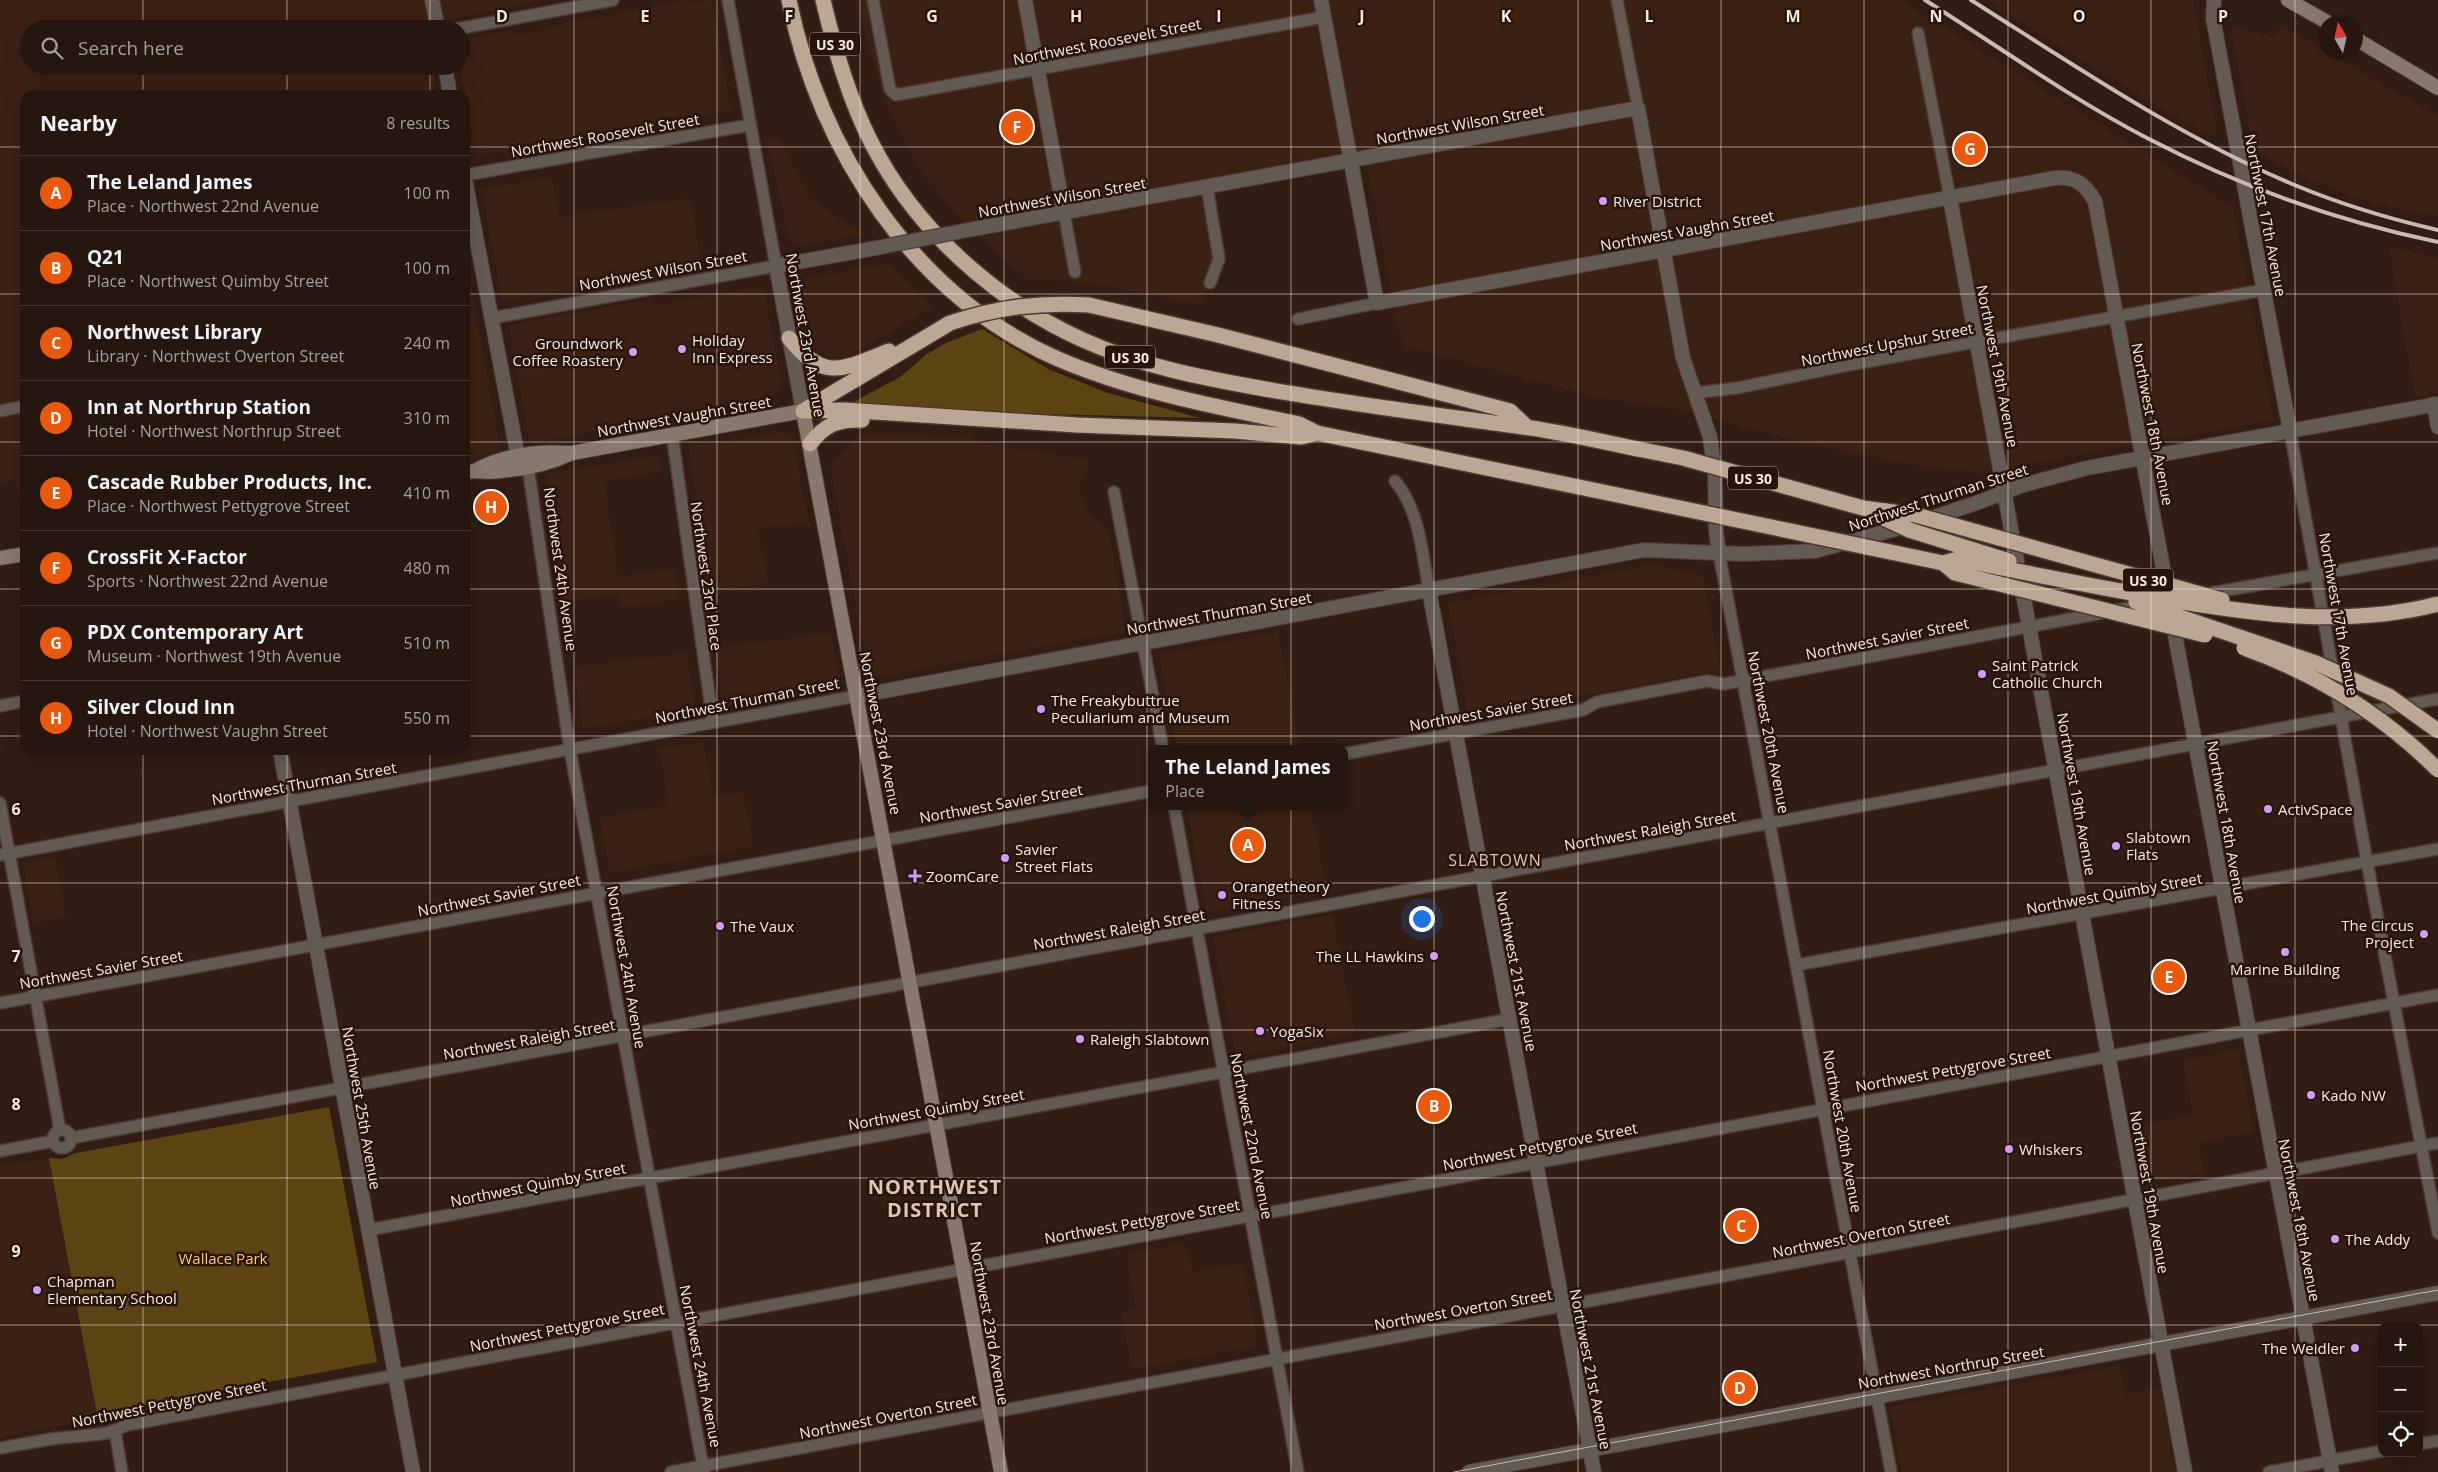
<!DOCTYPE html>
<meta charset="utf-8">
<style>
body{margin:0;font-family:"Open Sans",sans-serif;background:#2d1f18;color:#f1f3f6}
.controls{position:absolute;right:15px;bottom:15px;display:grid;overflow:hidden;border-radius:10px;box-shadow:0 5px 20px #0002}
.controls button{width:45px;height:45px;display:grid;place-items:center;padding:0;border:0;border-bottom:1px solid #42352f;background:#25160f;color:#f1f3f6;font:25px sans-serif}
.compass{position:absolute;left:2318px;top:15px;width:45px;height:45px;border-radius:50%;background:#25160f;box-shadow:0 5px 20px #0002;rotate:351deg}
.you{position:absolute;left:1421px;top:918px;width:18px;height:18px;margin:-12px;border:4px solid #fff;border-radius:50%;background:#1a73e8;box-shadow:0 0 0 8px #1a73e833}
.badge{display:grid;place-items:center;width:32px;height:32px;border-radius:50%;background:#ea580c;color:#fff;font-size:16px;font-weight:700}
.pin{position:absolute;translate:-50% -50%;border:2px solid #fff;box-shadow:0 1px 5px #0006}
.popup{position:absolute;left:1148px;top:745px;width:200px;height:65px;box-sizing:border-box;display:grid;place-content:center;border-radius:10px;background:#25160f;filter:drop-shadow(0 1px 4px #0005);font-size:16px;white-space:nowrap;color:#a39f9e}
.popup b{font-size:19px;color:#f1f3f6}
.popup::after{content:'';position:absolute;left:50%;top:100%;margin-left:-10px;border:10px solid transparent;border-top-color:#25160f}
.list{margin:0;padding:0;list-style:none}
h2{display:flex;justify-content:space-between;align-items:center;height:65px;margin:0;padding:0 20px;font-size:21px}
h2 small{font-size:16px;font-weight:400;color:#a39f9e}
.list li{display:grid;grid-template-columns:32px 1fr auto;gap:15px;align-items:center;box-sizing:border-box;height:75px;padding:0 20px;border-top:1px solid #42352f}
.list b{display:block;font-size:19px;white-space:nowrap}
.list p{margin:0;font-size:16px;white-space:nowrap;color:#a39f9e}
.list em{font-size:16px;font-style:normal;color:#a39f9e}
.icon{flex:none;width:28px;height:28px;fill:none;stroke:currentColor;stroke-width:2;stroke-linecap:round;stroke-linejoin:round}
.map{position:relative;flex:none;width:2438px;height:1472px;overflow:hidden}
.search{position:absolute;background:#25160f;box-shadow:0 5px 20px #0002;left:20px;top:20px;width:450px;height:55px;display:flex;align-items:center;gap:12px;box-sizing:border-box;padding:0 18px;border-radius:28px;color:#a39f9e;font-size:19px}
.panel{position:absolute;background:#25160f;box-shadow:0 5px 20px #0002;left:20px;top:90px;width:450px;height:665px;border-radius:15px}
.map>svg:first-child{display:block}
.built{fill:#3b2114}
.green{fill:#5c4513}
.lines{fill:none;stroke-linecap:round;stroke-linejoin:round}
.minor-casing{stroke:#4d3a31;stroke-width:14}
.tertiary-casing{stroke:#4d3a31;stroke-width:16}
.secondary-casing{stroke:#4d3a31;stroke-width:16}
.motorway-casing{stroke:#4d3a31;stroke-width:18}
.minor{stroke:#625a53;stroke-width:11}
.tertiary{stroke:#625a53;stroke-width:14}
.secondary{stroke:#87796d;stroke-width:14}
.motorway{stroke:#bca794;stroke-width:15}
.tram{stroke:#c9b9b2;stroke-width:1}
.rail{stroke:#c9b9b2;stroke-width:4}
.tertiary-bridge-casing{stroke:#4d3a31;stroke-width:16;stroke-linecap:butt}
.motorway-bridge-casing{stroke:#4d3a31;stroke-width:18;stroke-linecap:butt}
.tertiary-bridge{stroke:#625a53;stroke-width:14}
.motorway-bridge{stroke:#bca794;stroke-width:15}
.grid{fill:none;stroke:#f8eae3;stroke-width:1;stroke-opacity:0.55}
.poi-dot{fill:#d39cfc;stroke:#27140a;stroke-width:2}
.labels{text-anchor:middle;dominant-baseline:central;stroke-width:5;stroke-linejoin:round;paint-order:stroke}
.shield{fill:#27140a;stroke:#b9aaa2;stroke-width:1}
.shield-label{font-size:14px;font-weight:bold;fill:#f8eae3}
.street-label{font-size:15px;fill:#f8eae3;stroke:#27140a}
.poi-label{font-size:15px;fill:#f8eae3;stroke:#27140a;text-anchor:start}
.park-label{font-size:15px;fill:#fccd6b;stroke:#27140a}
.neighbourhood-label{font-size:16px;letter-spacing:1px;fill:#dfc4b7;stroke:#27140a}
.district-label{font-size:20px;font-weight:bold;letter-spacing:1px;fill:#dfc4b7;stroke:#27140a}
.grid-label{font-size:16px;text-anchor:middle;font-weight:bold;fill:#f8eae3;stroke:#27140a;stroke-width:5;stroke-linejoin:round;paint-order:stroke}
</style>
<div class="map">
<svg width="2438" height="1472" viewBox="0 0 2438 1472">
<rect width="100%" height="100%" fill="#311d14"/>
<!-- built -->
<path class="built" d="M0,0H543L425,24V29H29V66H432L437,95H25V540L16,480L0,483Z
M689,0L690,3L712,0L731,110L476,156L460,66L461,40L512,31L513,35L561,27V24Z
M855,0H1901L2233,208L2273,420L1980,472L1921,466L1811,444L1675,409L1593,396L1405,346L1399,334L1366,158L1206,186L1218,258L1201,305L1087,282L1027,280L958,216L924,176L894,121L883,96Z
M1986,0H2193L2218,138L2174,117Z
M2281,25L2438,117V216L2405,211L2352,196L2308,178L2253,151L2231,26L2274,37Z
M779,138L812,201L864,234L804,245L792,242L789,238L767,139Z
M552,177L559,217L690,198L701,264L502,301L482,189Z
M2389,247L2438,258V393L2415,397Z
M465,251L501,454L465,461Z
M888,263L933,307L846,357L828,356L815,348L809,339L801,291L803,283L809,279Z
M759,287L764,291L781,382L779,390L774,396L532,443L529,441L509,325L653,299L654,306Z
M780,432L789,435L793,441L808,521L758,529L768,583L708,591L689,447Z
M860,434L967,437L984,444L1090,460L1079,488L1082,502L1090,515L1104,526L1108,531L1126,631L869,678L830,464Z
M657,455L659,456L661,472L604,480L618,577L674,569L679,599L622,607L620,594L564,601L546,474Z
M1646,566H1663L1680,572L1700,574L1703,576L1720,670L1469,717L1448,603Z
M1278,632L1300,747L1288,749H1177L1159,655Z
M831,633L840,686L723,707L715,648Z
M687,653L695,709L583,729L574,667Z
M703,742L713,797L743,792L753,846L610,873L600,818L669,805L659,749Z
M1187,806H1311L1326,890L1207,912Z
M55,857L66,917L34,923L23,863Z
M1332,915L1355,1033L1236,1056L1213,937Z
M2238,1050L2253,1132L2199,1142L2204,1173L2146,1183L2135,1126L2193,1115L2183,1060Z
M49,1158L98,1418L0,1437V1167Z
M1185,1244L1193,1272L1243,1263L1258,1346L1132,1369L1121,1312L1136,1309L1126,1254Z
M2120,1366L2125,1394L2162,1388L2175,1472H1902L1890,1407Z"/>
<!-- green -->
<path class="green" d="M982,329L1048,369L1108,393L1200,418L849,409L848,405L900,377L927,354L946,343Z
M329,1107L377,1362L97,1414L49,1158L62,1159L76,1153Z"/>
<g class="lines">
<defs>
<path id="minor" d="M873,0L890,89L896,95L1324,17
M1617,0L1638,108
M457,29L613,0
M1918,33L1950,198
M465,175L750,125
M1207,187L1219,259L1210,283
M1064,213L1075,272
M492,318L776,266L728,0
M1298,319L1377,303
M1694,393L1737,388L1849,365L2263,290
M0,411L25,406
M2290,431L2367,862L2438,1233
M672,434L713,722
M528,467L570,750L704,1472
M1395,481C1420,511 1422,553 1429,590
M1114,492L1163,749
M1719,553L1891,1472
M2205,594L2438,553
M0,706L25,701
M1344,754L1583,710L1597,702L1707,681L1724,684L2145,605
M0,803L60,1130
M1174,806L1298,1472
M0,855L857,696
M1796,965L2438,849
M0,1003L1152,791
M53 1139a9 9 0 1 1 18 0a9 9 0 1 1-18 0Z
M71,1138L2438,699
M0,1151L53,1141
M368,1230L1510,1019
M115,1431L122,1472
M2419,1444L2438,1441
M0,1448C17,1445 34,1442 51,1439C77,1435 103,1438 127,1425L2438,995
M671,1472L2438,1143
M2269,1472L2382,1451"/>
<path id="tertiary" d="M432,0L438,29
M1025,0L1064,213
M1321,0L1377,303L2055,178C2075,176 2085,184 2095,201L2168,595
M2214,0L2213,18L2290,431
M445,66L450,95
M465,179L518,457
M1950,198L2185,1472
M973,229L1638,108L1683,358L1710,437L1715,475L1716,531L1719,553
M2434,404L2438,427
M803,411L776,266L876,248
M1429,590L1594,1472
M2172,619L2332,1472
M857,696L1644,550L1744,554L1815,551L1914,524L1982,501L2020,486L2087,468L2438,404
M280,750L413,1472
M1469,1472L2438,1293"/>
<path id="secondary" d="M2288,0L2327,22
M2356,39L2438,88
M478,469C506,455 538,451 569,453
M465,472C477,470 488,473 500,471C525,469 549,464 572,453L803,411L1001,1472
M0,558L25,554"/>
<path id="motorway" d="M789,0C819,150 914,296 1058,359C1135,392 1218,407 1299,424L1317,433L1632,498
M823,0C834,47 848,96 870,140C914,228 994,300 1083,340C1140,366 1203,378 1265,389C1350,404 1437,415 1523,427C1563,432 1603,442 1643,450
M1089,305L1218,335L1510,411L1527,427
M789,338C825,383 842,369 889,351
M806,409L950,323
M803,411L844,410L1077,425L1235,431L1301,437L1317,433
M810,444C824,425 838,419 862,420"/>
</defs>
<!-- minor casing -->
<use href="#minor" class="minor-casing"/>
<!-- tertiary casing -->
<use href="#tertiary" class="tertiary-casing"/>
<!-- secondary casing -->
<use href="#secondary" class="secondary-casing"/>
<!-- motorway casing -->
<use href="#motorway" class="motorway-casing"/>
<!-- minor -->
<use href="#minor" class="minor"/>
<!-- tertiary -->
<use href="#tertiary" class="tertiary"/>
<!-- secondary -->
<use href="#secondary" class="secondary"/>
<!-- motorway -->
<use href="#motorway" class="motorway"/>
<!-- tram -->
<path class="tram" d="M1454,1472L2438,1290"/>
<!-- rail -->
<path class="rail" d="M1925,0C1998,46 2070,98 2147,138C2239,186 2336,221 2438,242
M1971,0C2077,67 2181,138 2297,186C2343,205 2390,219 2438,230"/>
<defs>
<path id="tertiary-bridge" d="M876,248L973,229"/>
<path id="motorway-bridge" d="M950,323C997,307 1040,302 1089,305
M1643,450L1683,458L1863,508L1916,515L2222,600
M1632,498L1943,563L1958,559C2025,573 2092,586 2159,598C2252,614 2345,628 2438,604
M1875,514L1909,530L2009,561
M1943,563L1955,573L2205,635
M2136,602L2316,663L2389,696L2438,731
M2244,648C2317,674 2383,715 2438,770"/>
</defs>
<!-- tertiary-bridge casing -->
<use href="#tertiary-bridge" class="tertiary-bridge-casing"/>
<!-- motorway-bridge casing -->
<use href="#motorway-bridge" class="motorway-bridge-casing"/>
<!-- tertiary-bridge -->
<use href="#tertiary-bridge" class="tertiary-bridge"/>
<!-- motorway-bridge -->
<use href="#motorway-bridge" class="motorway-bridge"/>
</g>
<!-- grid -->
<path class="grid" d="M143,0V29M287,0V29M430,0V29M574,0V1472M717,0V1472M860,0V1472M1004,0V1472M1147,0V1472M1291,0V1472M1434,0V1472M1578,0V1472M1721,0V1472M1864,0V1472M2008,0V1472M2151,0V1472M2295,0V1472M143,66V95M287,66V95M430,66V95M0,147H25M465,147H2438M0,294H25M465,294H2438M0,442H25M465,442H2438M0,589H25M465,589H2438M0,736H25M465,736H2438M143,750V1472M287,750V1472M430,750V1472M0,883H2438M0,1030H2438M0,1178H2438M0,1325H2438"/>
<!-- markers -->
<g class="poi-dot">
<circle cx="1603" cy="201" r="5"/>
<circle cx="682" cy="349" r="5"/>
<circle cx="633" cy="352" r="5"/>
<circle cx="1982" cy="674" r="5"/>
<circle cx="1041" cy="709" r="5"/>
<circle cx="2268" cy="809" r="5"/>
<circle cx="2116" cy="846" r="5"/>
<circle cx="1005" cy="858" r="5"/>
<path d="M912.5 868.5h5v5h5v5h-5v5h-5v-5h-5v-5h5z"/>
<circle cx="1222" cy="895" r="5"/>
<circle cx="720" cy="926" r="5"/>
<circle cx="2424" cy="934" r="5"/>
<circle cx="2285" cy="952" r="5"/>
<circle cx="1434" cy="956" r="5"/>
<circle cx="1260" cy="1031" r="5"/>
<circle cx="1080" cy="1039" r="5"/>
<circle cx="2311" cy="1095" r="5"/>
<circle cx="2009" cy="1149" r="5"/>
<circle cx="2335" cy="1239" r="5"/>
<circle cx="37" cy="1290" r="5"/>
<circle cx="2355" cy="1348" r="5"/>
</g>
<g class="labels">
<!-- shield labels -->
<g class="shield">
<rect x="810" y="32.5" width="50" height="23" rx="4"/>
<rect x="1105" y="345.5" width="50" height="23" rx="4"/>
<rect x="1728" y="466.5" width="50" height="23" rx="4"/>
<rect x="2123" y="568.5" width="50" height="23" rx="4"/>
</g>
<g class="shield-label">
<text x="835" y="44">US 30</text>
<text x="1130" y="357">US 30</text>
<text x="1753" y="478">US 30</text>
<text x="2148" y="580">US 30</text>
</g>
<!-- street labels -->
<g class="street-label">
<text transform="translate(1107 41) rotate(-11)">Northwest Roosevelt Street</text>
<text transform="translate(1460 124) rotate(-10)">Northwest Wilson Street</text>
<text transform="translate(605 135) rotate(-10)">Northwest Roosevelt Street</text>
<text transform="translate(1062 197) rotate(-10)">Northwest Wilson Street</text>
<text transform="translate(2266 215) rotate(79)">Northwest 17th Avenue</text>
<text transform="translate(1687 230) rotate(-10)">Northwest Vaughn Street</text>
<text transform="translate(663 270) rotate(-10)">Northwest Wilson Street</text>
<text transform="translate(806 335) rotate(80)">Northwest 23rd Avenue</text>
<text transform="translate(1887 344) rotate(-11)">Northwest Upshur Street</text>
<text transform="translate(1998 366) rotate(79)">Northwest 19th Avenue</text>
<text transform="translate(684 416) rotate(-10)">Northwest Vaughn Street</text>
<text transform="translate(2153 424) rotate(79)">Northwest 18th Avenue</text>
<text transform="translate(1938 497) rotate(-18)">Northwest Thurman Street</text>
<text transform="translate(561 569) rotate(82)">Northwest 24th Avenue</text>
<text transform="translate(707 576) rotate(82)">Northwest 23rd Place</text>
<text transform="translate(1219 613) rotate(-10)">Northwest Thurman Street</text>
<text transform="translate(2339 614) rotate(80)">Northwest 17th Avenue</text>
<text transform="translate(1887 638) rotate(-11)">Northwest Savier Street</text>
<text transform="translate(747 700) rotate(-11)">Northwest Thurman Street</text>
<text transform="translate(1491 711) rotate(-10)">Northwest Savier Street</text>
<text transform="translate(1769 732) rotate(79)">Northwest 20th Avenue</text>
<text transform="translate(881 733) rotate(79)">Northwest 23rd Avenue</text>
<text transform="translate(304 783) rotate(-10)">Northwest Thurman Street</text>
<text transform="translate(2077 794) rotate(80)">Northwest 19th Avenue</text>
<text transform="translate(1001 803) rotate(-10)">Northwest Savier Street</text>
<text transform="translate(2227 822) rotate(80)">Northwest 18th Avenue</text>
<text transform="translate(1650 830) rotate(-10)">Northwest Raleigh Street</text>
<text transform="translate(2114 893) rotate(-10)">Northwest Quimby Street</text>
<text transform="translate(499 895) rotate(-11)">Northwest Savier Street</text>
<text transform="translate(1119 929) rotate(-10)">Northwest Raleigh Street</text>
<text transform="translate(627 967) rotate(80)">Northwest 24th Avenue</text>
<text transform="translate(101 969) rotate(-10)">Northwest Savier Street</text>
<text transform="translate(1517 971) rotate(79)">Northwest 21st Avenue</text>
<text transform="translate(529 1039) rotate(-10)">Northwest Raleigh Street</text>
<text transform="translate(1953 1069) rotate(-10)">Northwest Pettygrove Street</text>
<text transform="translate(362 1108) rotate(80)">Northwest 25th Avenue</text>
<text transform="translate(936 1109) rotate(-10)">Northwest Quimby Street</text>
<text transform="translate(1843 1131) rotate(80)">Northwest 20th Avenue</text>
<text transform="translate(1252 1136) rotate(79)">Northwest 22nd Avenue</text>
<text transform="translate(1540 1146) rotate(-11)">Northwest Pettygrove Street</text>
<text transform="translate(538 1184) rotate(-11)">Northwest Quimby Street</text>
<text transform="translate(2150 1192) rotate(80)">Northwest 19th Avenue</text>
<text transform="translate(2300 1220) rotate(79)">Northwest 18th Avenue</text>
<text transform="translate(1142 1221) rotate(-10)">Northwest Pettygrove Street</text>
<text transform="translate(1861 1235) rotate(-11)">Northwest Overton Street</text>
<text transform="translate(1463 1309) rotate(-10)">Northwest Overton Street</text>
<text transform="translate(990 1323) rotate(80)">Northwest 23rd Avenue</text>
<text transform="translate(567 1327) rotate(-11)">Northwest Pettygrove Street</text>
<text transform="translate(701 1366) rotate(79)">Northwest 24th Avenue</text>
<text transform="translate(1951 1367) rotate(-10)">Northwest Northrup Street</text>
<text transform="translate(1591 1369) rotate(79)">Northwest 21st Avenue</text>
<text transform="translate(169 1403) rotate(-11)">Northwest Pettygrove Street</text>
<text transform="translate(888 1416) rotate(-11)">Northwest Overton Street</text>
</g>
<!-- poi labels -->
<g class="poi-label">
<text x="1613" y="201">River District</text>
<text x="692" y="340">Holiday<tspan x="692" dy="17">Inn Express</tspan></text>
<text x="623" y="343" text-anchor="end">Groundwork<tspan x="623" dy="17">Coffee Roastery</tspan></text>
<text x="1992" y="665">Saint Patrick<tspan x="1992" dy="17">Catholic Church</tspan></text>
<text x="1051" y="700">The Freakybuttrue<tspan x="1051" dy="17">Peculiarium and Museum</tspan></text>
<text x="2278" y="809">ActivSpace</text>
<text x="2126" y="837">Slabtown<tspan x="2126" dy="17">Flats</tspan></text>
<text x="1015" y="849">Savier<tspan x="1015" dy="17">Street Flats</tspan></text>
<text x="926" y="876">ZoomCare</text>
<text x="1232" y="886">Orangetheory<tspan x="1232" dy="17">Fitness</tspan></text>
<text x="2414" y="925" text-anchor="end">The Circus<tspan x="2414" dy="17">Project</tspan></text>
<text x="730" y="926">The Vaux</text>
<text x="1424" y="956" text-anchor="end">The LL Hawkins</text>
<text x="2285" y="969" text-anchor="middle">Marine Building</text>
<text x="1270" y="1031">YogaSix</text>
<text x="1090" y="1039">Raleigh Slabtown</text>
<text x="2321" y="1095">Kado NW</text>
<text x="2019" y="1149">Whiskers</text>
<text x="2345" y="1239">The Addy</text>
<text x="47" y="1281">Chapman<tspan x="47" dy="17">Elementary School</tspan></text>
<text x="2345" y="1348" text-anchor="end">The Weidler</text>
</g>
<!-- park labels -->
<g class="park-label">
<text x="223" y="1258">Wallace Park</text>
</g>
<!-- neighbourhood labels -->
<g class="neighbourhood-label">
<text x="1495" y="860">SLABTOWN</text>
</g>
<!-- district labels -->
<g class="district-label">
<text x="935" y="1186">NORTHWEST<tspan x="935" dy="23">DISTRICT</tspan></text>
</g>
</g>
<g class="grid-label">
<text x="502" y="22">D</text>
<text x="645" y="22">E</text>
<text x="789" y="22">F</text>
<text x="932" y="22">G</text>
<text x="1076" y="22">H</text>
<text x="1219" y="22">I</text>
<text x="1362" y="22">J</text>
<text x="1506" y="22">K</text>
<text x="1649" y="22">L</text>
<text x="1793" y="22">M</text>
<text x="1936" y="22">N</text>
<text x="2079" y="22">O</text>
<text x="2223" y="22">P</text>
<text x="16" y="815">6</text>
<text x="16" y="962">7</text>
<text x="16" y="1110">8</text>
<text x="16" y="1257">9</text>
</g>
</svg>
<div class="controls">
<button>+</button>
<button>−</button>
<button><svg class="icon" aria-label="locate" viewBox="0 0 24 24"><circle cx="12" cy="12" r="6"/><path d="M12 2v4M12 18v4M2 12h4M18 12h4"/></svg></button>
</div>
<svg class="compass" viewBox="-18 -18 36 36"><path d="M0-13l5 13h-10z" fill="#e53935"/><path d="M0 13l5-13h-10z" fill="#a39f9e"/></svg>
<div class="you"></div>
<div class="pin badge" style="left:1248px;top:845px">A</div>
<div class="popup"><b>The Leland James</b>Place</div>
<div class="pin badge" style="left:1434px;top:1106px">B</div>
<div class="pin badge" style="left:1741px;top:1226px">C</div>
<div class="pin badge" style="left:1740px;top:1388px">D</div>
<div class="pin badge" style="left:2169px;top:977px">E</div>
<div class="pin badge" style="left:1017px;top:127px">F</div>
<div class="pin badge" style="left:1970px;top:149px">G</div>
<div class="pin badge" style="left:491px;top:507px">H</div>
<div class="search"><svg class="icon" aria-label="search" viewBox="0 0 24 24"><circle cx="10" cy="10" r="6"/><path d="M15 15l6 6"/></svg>Search here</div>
<section class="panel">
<h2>Nearby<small>8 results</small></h2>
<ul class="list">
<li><span class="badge">A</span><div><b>The Leland James</b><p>Place · Northwest 22nd Avenue</p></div><em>100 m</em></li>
<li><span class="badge">B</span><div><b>Q21</b><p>Place · Northwest Quimby Street</p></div><em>100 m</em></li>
<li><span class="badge">C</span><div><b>Northwest Library</b><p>Library · Northwest Overton Street</p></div><em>240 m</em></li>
<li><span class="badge">D</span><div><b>Inn at Northrup Station</b><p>Hotel · Northwest Northrup Street</p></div><em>310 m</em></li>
<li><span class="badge">E</span><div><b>Cascade Rubber Products, Inc.</b><p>Place · Northwest Pettygrove Street</p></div><em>410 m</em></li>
<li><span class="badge">F</span><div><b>CrossFit X-Factor</b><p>Sports · Northwest 22nd Avenue</p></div><em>480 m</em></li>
<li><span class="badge">G</span><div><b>PDX Contemporary Art</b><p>Museum · Northwest 19th Avenue</p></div><em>510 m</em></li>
<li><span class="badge">H</span><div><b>Silver Cloud Inn</b><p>Hotel · Northwest Vaughn Street</p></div><em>550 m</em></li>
</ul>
</section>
</div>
